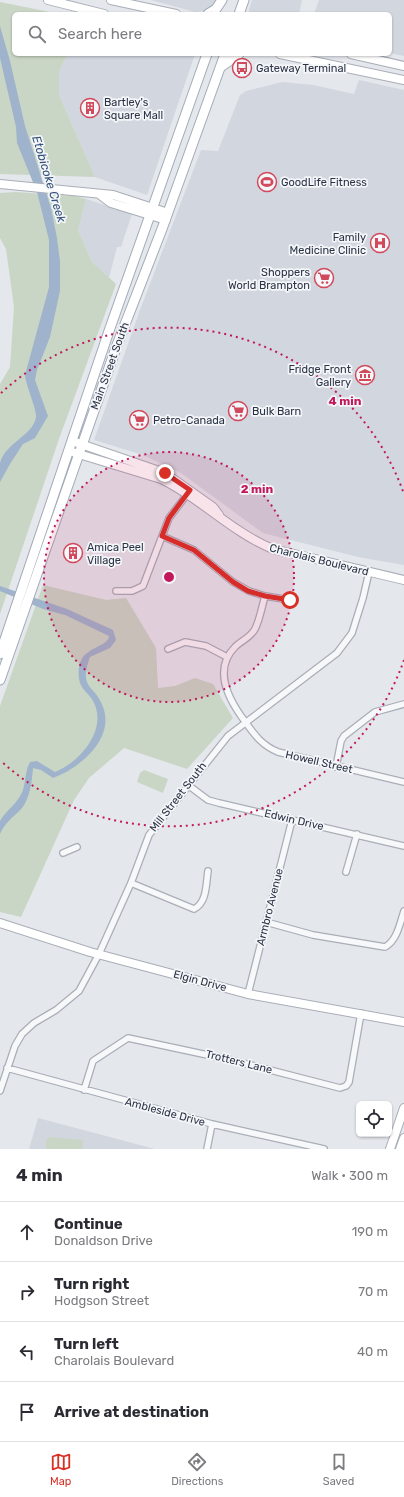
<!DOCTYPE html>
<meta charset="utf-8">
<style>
body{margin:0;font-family:Rubik,sans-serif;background:#f7f7f7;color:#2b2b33}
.controls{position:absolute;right:12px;bottom:12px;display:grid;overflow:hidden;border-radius:6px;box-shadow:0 1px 3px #0004}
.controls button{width:36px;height:36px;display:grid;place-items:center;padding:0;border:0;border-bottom:1px solid #e1e1e2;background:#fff;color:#2b2b33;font:20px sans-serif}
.stop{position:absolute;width:12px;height:12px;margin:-9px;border:3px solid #d93025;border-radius:50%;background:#fff}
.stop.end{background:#d93025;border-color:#fff;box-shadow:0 1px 4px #0008}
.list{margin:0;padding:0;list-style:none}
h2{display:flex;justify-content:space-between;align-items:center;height:52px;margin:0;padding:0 16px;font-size:17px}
h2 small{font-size:13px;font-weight:400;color:#7c7c81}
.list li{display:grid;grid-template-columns:26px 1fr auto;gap:12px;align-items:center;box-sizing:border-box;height:60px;padding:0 16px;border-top:1px solid #e1e1e2}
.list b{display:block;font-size:15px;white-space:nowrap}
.list p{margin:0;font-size:13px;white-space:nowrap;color:#7c7c81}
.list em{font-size:13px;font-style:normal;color:#7c7c81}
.icon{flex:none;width:22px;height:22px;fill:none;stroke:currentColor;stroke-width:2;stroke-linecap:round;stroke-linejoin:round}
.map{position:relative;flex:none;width:404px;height:1149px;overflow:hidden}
.search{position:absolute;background:#fff;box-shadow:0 1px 3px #0004;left:12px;right:12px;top:12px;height:44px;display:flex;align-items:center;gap:10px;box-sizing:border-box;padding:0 14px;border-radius:6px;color:#7c7c81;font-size:15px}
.sheet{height:292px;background:#fff}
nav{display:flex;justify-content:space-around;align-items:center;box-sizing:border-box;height:56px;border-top:1px solid #e1e1e2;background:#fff;font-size:11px;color:#7c7c81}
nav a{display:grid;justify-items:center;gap:2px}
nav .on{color:#d93025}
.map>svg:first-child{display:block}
.built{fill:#d2d6de}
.green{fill:#c9d6c5}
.water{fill:#9fb4cc}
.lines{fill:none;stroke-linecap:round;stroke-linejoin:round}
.street-casing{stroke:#a9aeb7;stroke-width:8}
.secondary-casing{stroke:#a9aeb7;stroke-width:10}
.primary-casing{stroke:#a3abb8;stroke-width:11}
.street{stroke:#f7f8fa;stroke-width:5.5}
.secondary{stroke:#fff;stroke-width:8}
.primary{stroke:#fff;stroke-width:9}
.route{stroke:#d93025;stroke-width:5}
.ring{fill:none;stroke:#c2185b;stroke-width:2;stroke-dasharray:2 4}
.labels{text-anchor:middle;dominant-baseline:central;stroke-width:3.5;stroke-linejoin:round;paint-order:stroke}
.poi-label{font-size:11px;fill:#2b3445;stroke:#f4f6f9;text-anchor:start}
.street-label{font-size:11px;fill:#2b3445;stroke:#f4f6f9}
.water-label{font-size:12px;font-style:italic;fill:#34527a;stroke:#f4f6f9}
.centre{fill:#c2185b;stroke:#f4f6f9;stroke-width:2}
.ring-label{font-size:12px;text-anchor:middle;font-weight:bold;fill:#c2185b;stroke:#f4f6f9;stroke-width:3.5;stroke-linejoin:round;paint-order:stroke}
</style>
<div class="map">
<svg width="404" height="1149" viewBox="0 0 404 1149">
<rect width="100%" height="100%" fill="#e4e7ec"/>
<!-- built -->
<path class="built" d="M151,0H219L209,10L195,12Z
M252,0H302L299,14H250L249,10Z
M319,0H404V56L390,53V14H314Z
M67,54H195L147,195L95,177L59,95V72Z
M359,80L404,90V565L358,557L263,533L181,473L143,455L94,440L140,310L201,150L218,151L240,95L246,91L282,82L313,85L354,94Z
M86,199L132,214L121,247H117L109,278L92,262L78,230Z
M38,1118L155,1149H29Z"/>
<!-- green -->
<path class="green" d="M0,2L60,14H14V54H67L59,72V95L95,177L0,174Z
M16,192L74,196L86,199L78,230L92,262L116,284L59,439L0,614V384L10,367L14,307L6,249L0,238V193Z
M43,585L106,600L126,598L156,648L158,688L175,686L195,678L213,684L233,718L187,769L124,748L89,778L74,800L21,917L0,912V706Z
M144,770L168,779L163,793L137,782L140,773Z
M49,1137L83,1140V1149H46V1140Z"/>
<!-- water -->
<path class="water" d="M0,26L10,61L25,126L51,208L57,238L60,261V291L50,337L37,370L35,380L48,416L35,438L23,444L10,464L0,482C0,476 0,468 0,463C6,442 33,436 36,417C37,410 26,386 25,375L49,287V240L37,192L17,143L16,127L0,58Z
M0,586L67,609L113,630L116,640L110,648L90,657C78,690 95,684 103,707C115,739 80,768 53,778L41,770L33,768C32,781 30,798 22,808C12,819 7,820 0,834V821C7,809 17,805 23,790C26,780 25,771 30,762L37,761L55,772C78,763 104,734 96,708C91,690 76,693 79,667C82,646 108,648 109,636L65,615L43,609L0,591Z"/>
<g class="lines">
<defs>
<path id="street" d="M162,536L194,550L233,582L249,591L265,596L290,600
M116,591H132L143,586L169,518L189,492
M265,596C262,606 260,619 255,629C251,637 241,641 235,647C214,668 227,696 241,716C253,732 259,744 278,752L404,782
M168,649L185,642L206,646L227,657
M336,767L341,741L344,736L375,712L404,704
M188,785L208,800L219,803L404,846
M63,853L77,847
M346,872L357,834
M131,883L194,909C207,903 206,884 208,871
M266,922L313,935L385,947C397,941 400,923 404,911
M248,994L292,820
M7,1068L212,1124L324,1149
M84,1090L93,1061L128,1038L231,1060L340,1088L346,1086L349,1082L361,1013
M0,1091L15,1046L22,1034L34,1023L56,1010L79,991L99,954L131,883L149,835L228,736L337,653L352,633L363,598L369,572
M207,1149L212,1124"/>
<path id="secondary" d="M48,0L104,14
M111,0L176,14
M280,54L404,80
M351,54L404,66
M0,184L113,195L168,213
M99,194L111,203L166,220
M72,441L165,473L213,507L219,515
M69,451L161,479C199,497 233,533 273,549L404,580
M0,923L90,952L248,994L404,1022
M390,1149L404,1108
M400,1149L404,1138"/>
<path id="primary" d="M208,14L216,9L222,0
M239,14L244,0
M222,66L239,54
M0,654L109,331L207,54
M0,680L117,345L162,229L225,54"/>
</defs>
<!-- street casing -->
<use href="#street" class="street-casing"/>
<!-- secondary casing -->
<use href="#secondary" class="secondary-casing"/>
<!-- primary casing -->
<use href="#primary" class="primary-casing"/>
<!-- street -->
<use href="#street" class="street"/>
<!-- secondary -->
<use href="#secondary" class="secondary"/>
<!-- primary -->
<use href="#primary" class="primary"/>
</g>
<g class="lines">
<!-- route -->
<path class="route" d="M165,473L190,490L169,518L162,536L194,550L233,582L248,591L265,596L290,600"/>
</g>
<!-- distance rings -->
<circle cx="169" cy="577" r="125" fill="#c2185b" fill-opacity=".12"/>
<g class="ring">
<circle cx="169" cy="577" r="125"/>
<path d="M404 660A249 249 0 0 1 1 761M1 393A249 249 0 0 1 404 494"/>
</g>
<!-- icons -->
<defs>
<symbol id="bus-ring" viewBox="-11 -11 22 22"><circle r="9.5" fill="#f4f6f9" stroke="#d1495b" stroke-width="1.5"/><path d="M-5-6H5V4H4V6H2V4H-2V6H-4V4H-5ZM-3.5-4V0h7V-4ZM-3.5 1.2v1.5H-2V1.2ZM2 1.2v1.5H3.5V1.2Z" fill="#d1495b"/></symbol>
<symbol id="building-ring" viewBox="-11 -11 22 22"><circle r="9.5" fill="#f4f6f9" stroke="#d1495b" stroke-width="1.5"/><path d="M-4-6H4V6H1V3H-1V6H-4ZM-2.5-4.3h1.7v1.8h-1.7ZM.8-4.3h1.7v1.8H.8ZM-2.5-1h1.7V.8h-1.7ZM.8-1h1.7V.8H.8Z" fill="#d1495b"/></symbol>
<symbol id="stadium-ring" viewBox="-11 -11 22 22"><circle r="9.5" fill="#f4f6f9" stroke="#d1495b" stroke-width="1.5"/><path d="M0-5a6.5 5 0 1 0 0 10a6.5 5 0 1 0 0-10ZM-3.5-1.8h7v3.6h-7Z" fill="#d1495b"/></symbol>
<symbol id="hospital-ring" viewBox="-11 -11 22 22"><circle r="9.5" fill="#f4f6f9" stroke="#d1495b" stroke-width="1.5"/><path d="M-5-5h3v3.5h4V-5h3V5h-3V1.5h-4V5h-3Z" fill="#d1495b"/></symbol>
<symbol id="supermarket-ring" viewBox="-11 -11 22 22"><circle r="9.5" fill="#f4f6f9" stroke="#d1495b" stroke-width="1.5"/><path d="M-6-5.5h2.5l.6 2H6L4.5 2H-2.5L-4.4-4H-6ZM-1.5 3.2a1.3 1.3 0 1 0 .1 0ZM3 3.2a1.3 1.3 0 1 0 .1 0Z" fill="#d1495b"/></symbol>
<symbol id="museum-ring" viewBox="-11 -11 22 22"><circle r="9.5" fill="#f4f6f9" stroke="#d1495b" stroke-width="1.5"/><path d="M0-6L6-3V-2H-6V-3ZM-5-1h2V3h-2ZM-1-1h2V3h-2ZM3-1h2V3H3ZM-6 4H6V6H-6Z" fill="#d1495b"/></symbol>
</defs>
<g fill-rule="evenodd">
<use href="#bus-ring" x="231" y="57" width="22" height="22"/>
<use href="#building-ring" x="79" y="97" width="22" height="22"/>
<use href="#stadium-ring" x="256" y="171" width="22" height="22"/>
<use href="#hospital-ring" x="369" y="232" width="22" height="22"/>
<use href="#supermarket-ring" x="313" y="267" width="22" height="22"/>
<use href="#museum-ring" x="354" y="364" width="22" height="22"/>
<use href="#supermarket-ring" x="227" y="400" width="22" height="22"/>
<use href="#supermarket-ring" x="128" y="409" width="22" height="22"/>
<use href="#building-ring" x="62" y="542" width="22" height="22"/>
</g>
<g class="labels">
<!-- poi labels -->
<g class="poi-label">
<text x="256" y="68">Gateway Terminal</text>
<text x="104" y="102">Bartley's<tspan x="104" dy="13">Square Mall</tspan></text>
<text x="281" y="182">GoodLife Fitness</text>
<text x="366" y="237" text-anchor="end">Family<tspan x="366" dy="13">Medicine Clinic</tspan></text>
<text x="310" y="272" text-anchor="end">Shoppers<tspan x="310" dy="13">World Brampton</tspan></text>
<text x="351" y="369" text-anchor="end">Fridge Front<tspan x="351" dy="13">Gallery</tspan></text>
<text x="252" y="411">Bulk Barn</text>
<text x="153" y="420">Petro-Canada</text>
<text x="87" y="547">Amica Peel<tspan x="87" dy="13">Village</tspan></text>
</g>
<!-- street labels -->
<g class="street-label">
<text transform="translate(110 366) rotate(-70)">Main Street South</text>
<text transform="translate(319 560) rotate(14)">Charolais Boulevard</text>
<text transform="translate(319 762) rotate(13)">Howell Street</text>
<text transform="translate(178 797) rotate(-52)">Mill Street South</text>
<text transform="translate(294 820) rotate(13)">Edwin Drive</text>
<text transform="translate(270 907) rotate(-76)">Armbro Avenue</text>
<text transform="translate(200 981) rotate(15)">Elgin Drive</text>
<text transform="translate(239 1062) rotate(14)">Trotters Lane</text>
<text transform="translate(165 1112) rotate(15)">Ambleside Drive</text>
</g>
<!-- water labels -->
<g class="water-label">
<text transform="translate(49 179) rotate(73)">Etobicoke Creek</text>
</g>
</g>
<circle cx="169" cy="577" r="6" class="centre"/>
<g class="ring-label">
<text x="345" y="405">4 min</text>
<text x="257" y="493">2 min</text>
</g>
</svg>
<div class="controls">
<button><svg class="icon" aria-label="locate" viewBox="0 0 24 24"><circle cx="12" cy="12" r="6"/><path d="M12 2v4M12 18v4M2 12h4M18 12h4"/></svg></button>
</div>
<div class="stop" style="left:290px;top:600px"></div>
<div class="stop end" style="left:165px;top:473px"></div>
<div class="search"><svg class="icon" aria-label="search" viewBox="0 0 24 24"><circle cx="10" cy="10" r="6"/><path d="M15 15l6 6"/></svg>Search here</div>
</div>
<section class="sheet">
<h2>4 min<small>Walk · 300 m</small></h2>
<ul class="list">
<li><svg class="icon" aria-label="ahead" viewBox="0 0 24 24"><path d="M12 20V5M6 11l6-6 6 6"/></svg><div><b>Continue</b><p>Donaldson Drive</p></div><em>190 m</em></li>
<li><svg class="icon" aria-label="right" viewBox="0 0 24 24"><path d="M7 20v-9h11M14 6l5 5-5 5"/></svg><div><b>Turn right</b><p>Hodgson Street</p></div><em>70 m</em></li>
<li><svg class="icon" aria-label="left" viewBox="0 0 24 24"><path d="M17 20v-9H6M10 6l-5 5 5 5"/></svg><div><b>Turn left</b><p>Charolais Boulevard</p></div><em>40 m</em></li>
<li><svg class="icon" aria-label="arrive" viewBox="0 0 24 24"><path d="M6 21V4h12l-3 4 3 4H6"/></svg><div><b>Arrive at destination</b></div></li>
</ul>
</section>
<nav>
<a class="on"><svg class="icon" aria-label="map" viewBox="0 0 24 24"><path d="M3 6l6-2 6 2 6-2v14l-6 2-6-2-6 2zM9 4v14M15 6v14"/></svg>Map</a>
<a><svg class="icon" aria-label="directions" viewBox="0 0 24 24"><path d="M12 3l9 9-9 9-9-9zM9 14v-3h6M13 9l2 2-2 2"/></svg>Directions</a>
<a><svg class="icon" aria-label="saved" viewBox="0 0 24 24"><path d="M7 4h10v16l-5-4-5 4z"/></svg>Saved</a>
</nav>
